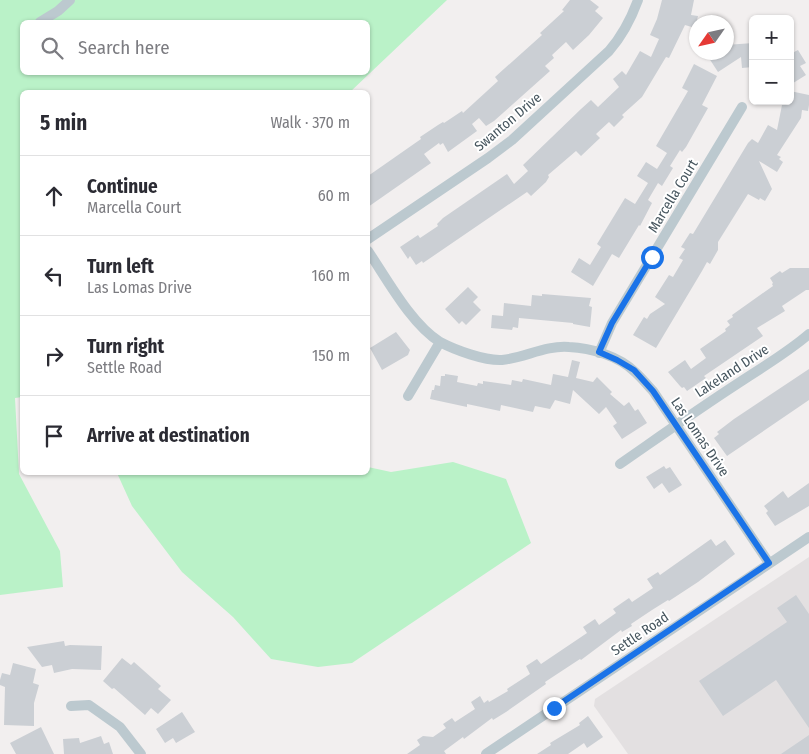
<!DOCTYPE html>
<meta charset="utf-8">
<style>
body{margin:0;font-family:"Fira Sans Condensed",sans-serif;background:#f7f7f7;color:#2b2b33}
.controls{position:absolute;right:15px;top:15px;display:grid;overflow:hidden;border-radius:8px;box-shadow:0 1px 4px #0004}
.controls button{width:45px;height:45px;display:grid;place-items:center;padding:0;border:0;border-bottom:1px solid #e1e1e2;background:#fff;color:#2b2b33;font:25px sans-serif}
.compass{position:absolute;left:689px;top:15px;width:45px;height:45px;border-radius:50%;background:#fff;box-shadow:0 1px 4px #0004;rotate:236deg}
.stop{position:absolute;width:15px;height:15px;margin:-11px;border:4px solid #1a73e8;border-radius:50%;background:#fff}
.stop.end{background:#1a73e8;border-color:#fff;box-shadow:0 1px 5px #0008}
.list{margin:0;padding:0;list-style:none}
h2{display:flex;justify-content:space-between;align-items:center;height:65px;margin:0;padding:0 20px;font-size:21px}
h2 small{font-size:16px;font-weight:400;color:#7c7c81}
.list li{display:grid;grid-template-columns:32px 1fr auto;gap:15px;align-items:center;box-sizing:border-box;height:80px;padding:0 20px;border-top:1px solid #e1e1e2}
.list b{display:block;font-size:19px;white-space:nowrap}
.list p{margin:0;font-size:16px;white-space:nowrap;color:#7c7c81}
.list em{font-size:16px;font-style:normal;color:#7c7c81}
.icon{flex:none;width:28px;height:28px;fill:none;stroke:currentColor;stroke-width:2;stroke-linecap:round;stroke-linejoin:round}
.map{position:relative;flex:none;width:809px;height:754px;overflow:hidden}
.search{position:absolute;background:#fff;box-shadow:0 1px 4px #0004;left:20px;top:20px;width:350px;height:55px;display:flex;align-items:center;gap:12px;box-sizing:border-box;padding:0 18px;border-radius:8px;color:#7c7c81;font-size:19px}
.panel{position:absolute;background:#fff;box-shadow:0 1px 4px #0004;left:20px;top:90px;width:350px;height:385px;border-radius:8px}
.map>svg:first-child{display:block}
.education{fill:#e3e0e1}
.green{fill:#baf2c8;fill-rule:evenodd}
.building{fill:#cbcfd4}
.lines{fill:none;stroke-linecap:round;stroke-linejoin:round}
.street{stroke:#bcc9cf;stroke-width:10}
.route{stroke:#1a73e8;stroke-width:6}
.labels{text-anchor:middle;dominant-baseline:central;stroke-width:4;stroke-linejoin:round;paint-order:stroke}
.street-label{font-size:14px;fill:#46555e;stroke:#fff}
</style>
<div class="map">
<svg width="809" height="754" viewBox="0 0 809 754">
<rect width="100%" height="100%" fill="#f2efef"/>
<!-- education -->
<path class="education" d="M809,557V754H628L594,706L595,699Z"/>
<!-- green -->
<path class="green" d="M0,0H447L350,92H22V397L15,398L19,474L60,551L63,587L0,595ZM22,22H368V72H22Z
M453,462L506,479L531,543L352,663L318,667L271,659L233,617L182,572L132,506L117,473L368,472V467L391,472Z"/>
<!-- building -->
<path class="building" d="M570,0H590L599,7L595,11L603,18L589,35L573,50L566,42L552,55L554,58L545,66L550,71L494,121L486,126L479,118L472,124L477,131L448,152L443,143L440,145L439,143L424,154L431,163L368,207V176L421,139L420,137L438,125L443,122L444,123L462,111L463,113L498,81L495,77L542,35L540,33L564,11L562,10Z
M662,0H694L691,15L698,16L695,28L685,25L669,58L666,57L642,97L622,115L624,117L614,127L609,122L596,134L600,138L581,156L576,151L548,175L549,177L546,182L531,196L527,192L423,263L422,261L416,265L410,256L408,259L400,247L418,235L420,238L438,226L437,224L443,218L507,174L514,184L528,171L523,165L581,109L591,100L598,107L619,87L613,79L622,71L626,75L640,51L651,57L659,39L650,35L657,19Z
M753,43V67L742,68L741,57L718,72L705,52H726V45Z
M790,49L792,53L798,50L806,63L800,66L806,75L790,85Z
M694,64L717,76L702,105L708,108L686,147L682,152L680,150L670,166L673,168L662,186L658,183L648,200L652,203L640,226L639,225L619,258L612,254L593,286L571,272L579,258L590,265L601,247L597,244L625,198L635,204L648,183L637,176L646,162L657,169L667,153L656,146L688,91L682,88Z
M790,91L809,95V105L808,111L802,110L801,118L777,155L781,157L779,159L783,162L777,172L759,161L772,189L765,201L760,198L759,200L748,194L718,242V250L710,264L707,262L702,271L656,348L633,335L644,317L647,319L650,314L665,304L655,297L669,275L673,277L683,260L679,258L685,249L681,247L690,233L693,234L748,143L752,139L758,143L768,125L777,130L782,105L783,101H790Z
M790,268H809V290H806L782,306L785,311L757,328L763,336L704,376L706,378L687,391L684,387L682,388L680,386L668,372L685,360L691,369L706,358L700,349L726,331L725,329L730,325L727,321L733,317L732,315L773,286L772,284L773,283L770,278L780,271L782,273Z
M468,287L478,297L473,302L481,310L466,325L462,321L459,324L445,309Z
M542,294L591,298L589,306L592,307L590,327L573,324V323L519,318L518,328L513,327L512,330L491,328L492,315L503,316L504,303L531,306L532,295L542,296Z
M396,332L410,350L408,355L382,370L370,348Z
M572,360L580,362L576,378L593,382L597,377L612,392L610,394L624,406L629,402L635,411L638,409L647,423L622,439L613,426L617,423L606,407L599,414L573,390L570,404L555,400L550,409L535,406L533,412L501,405L500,411L467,404V407L430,399L432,390H434L435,385L440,386L441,376H445V374L458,376L457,382L477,386L478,383L483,384V381L511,385L512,380L522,382L523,379L551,385L553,374L568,377Z
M809,369V400L727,456L714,438L719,434L717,432L734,419Z
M664,466L666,469L670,467L682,485L669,493L662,483L654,489L646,477Z
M809,483V506L775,526L766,513L768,511L764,506L783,491L788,498Z
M711,539L716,546L725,540L735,554L698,582L669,601L668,600L652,610L631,624L632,626L622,632L621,630L581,660L580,659L545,682L546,684L506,712L493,720L492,718L464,739L463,737L444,751L446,754H407L420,745L417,740L423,736L433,737L446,728L443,724L452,718L455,722L475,709L471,702L480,696L484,703L488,700L489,702L508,691L507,689L530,674L526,666L537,659L541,664L587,633L583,627L595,619L599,625L616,613L613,609L629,598L632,602L653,588L647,579L658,572L660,575Z
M796,595L809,614V728L776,680L723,716L699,681L787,622L777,608Z
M64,641L65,646L70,645L102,646L101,670L72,669L54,673L52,665L42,667L27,647Z
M122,658L131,665L134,662L161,686L158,689L171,700L158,714L151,708L145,715L114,688L112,689L103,681Z
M13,663L36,669L33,683L39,685L34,703V726L4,725L5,687L0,685V680L2,673L10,675Z
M182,712L195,732L176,743L173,738L165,743L156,729Z
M588,716L603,737L587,748L584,743L568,754H537L551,745L550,743L580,725L579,723Z
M41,727L54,754H16L10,743Z
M809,735V754H781Z
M101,736L104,744L109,742L113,754H64L63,739L79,738L80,743Z"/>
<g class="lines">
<!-- street -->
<path class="street" d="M40,22L58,11L70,0
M368,239L488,158L512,140L609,51C623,35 631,19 638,0
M368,251C387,279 411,324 440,342C455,350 485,361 502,360C524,358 546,345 569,347C591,348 619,356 635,372C642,378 647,385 653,391L769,563
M599,353L612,323L742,107
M408,396L440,342
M620,464C659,437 697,410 737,384C761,368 787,353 809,334
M71,706L89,705L120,727L141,754
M486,754L809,537"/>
</g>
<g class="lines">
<!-- route -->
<path class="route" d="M554,708L769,563L653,391L634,370L617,360L599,352L612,323L652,257"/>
</g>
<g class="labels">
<!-- street labels -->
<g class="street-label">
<text transform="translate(508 122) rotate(-40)">Swanton Drive</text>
<text transform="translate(673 196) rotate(-59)">Marcella Court</text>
<text transform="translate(732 371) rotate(-33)">Lakeland Drive</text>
<text transform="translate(700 437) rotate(56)">Las Lomas Drive</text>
<text transform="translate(640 634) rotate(-34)">Settle Road</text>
</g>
</g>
</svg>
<div class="controls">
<button>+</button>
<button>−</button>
</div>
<svg class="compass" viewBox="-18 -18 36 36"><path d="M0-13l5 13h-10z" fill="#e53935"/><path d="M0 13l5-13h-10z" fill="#7c7c81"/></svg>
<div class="stop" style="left:652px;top:257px"></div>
<div class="stop end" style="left:554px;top:708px"></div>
<div class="search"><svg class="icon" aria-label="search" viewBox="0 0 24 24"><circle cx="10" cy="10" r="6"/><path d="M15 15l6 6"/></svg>Search here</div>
<section class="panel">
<h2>5 min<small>Walk · 370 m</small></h2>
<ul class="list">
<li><svg class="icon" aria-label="ahead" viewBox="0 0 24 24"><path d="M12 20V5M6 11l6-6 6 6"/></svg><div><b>Continue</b><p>Marcella Court</p></div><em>60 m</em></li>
<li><svg class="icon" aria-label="left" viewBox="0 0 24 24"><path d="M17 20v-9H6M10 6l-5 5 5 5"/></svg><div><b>Turn left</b><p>Las Lomas Drive</p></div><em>160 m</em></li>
<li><svg class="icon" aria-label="right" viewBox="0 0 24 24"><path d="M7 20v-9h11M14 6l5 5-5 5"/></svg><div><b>Turn right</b><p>Settle Road</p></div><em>150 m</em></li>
<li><svg class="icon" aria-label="arrive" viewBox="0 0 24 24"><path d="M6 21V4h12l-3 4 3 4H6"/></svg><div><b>Arrive at destination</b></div></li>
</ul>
</section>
</div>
